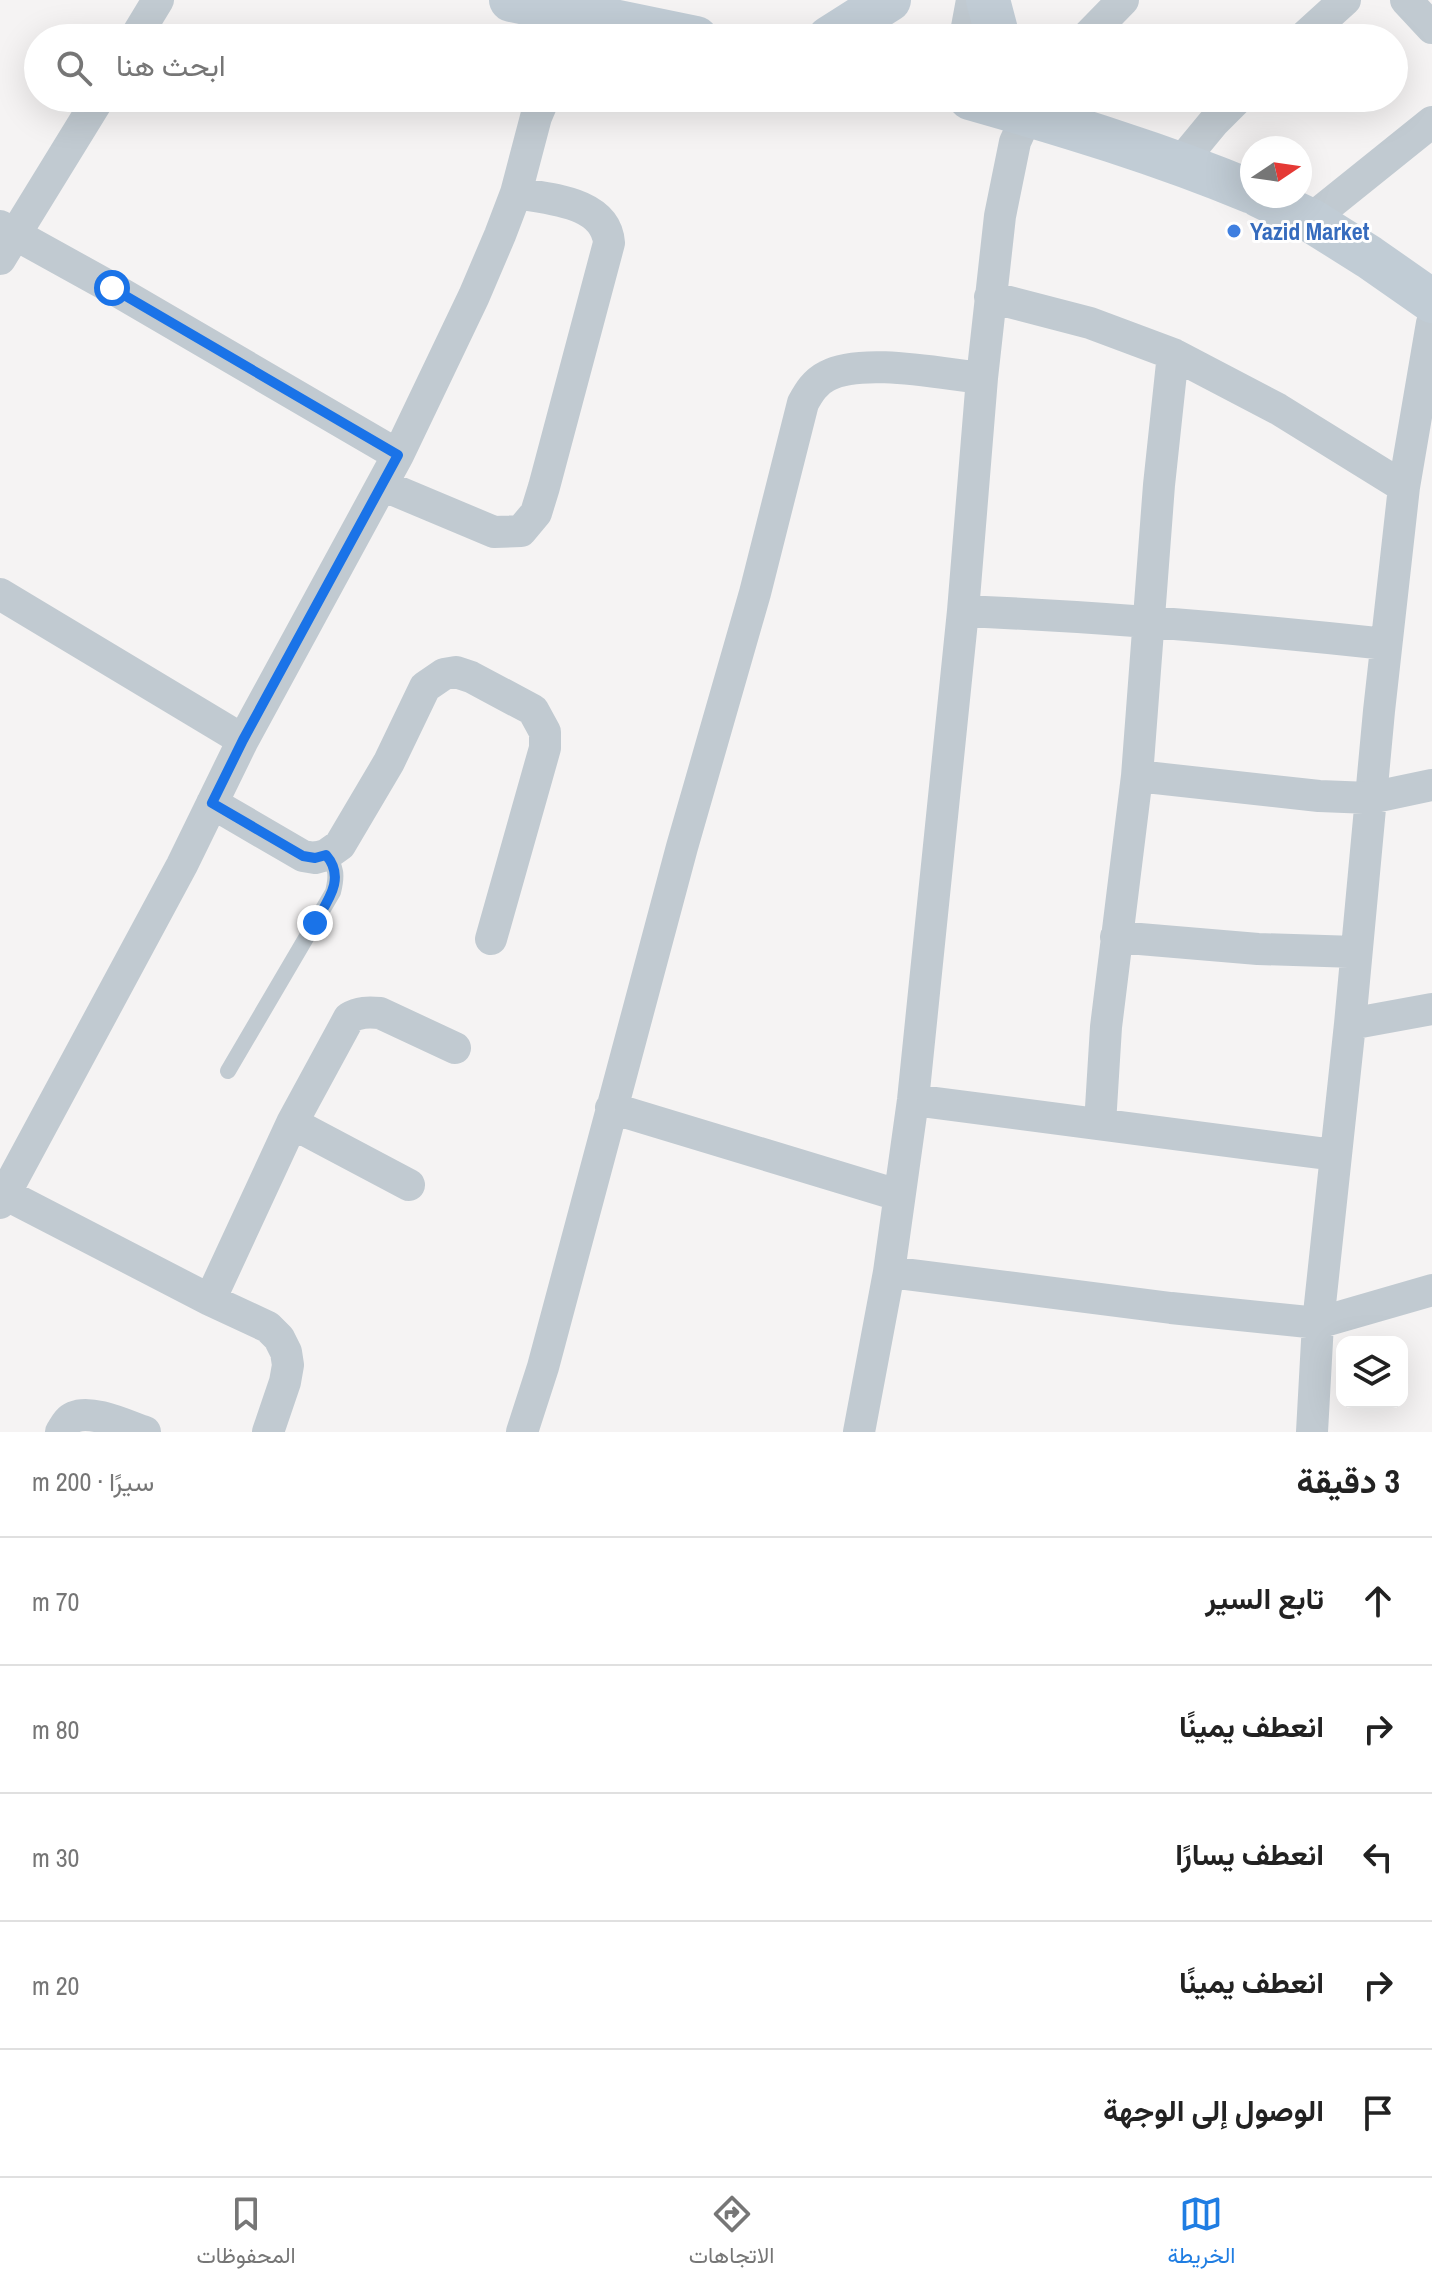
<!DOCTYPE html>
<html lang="ar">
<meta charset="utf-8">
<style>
body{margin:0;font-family:"Archivo Narrow",Vazirmatn,sans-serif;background:#f2f2f2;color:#222;direction:rtl}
.controls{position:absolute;right:24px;bottom:24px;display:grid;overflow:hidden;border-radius:16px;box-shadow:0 8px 32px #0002}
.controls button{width:72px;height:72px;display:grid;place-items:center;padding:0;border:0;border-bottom:2px solid #e0e0e0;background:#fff;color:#222;font:40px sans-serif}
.compass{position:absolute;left:1240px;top:136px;width:72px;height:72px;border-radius:50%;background:#fff;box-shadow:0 8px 32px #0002;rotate:77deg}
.stop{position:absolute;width:24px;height:24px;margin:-18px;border:6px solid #1a73e8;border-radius:50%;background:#fff}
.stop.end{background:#1a73e8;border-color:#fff;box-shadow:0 2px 8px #0008}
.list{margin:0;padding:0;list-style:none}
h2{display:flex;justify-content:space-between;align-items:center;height:104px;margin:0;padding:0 32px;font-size:34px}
h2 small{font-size:26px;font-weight:400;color:#767676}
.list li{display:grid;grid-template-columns:52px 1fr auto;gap:24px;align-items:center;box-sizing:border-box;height:128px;padding:0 32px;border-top:2px solid #e0e0e0}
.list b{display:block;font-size:30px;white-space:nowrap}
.list em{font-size:26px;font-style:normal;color:#767676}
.icon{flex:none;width:44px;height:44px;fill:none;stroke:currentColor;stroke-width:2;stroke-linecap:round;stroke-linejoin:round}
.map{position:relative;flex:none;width:1432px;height:1432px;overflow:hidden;direction:ltr}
.search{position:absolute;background:#fff;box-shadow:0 8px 32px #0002;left:24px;right:24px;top:24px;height:88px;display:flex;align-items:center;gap:20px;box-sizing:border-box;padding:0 28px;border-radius:44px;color:#767676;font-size:30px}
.sheet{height:744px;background:#fff}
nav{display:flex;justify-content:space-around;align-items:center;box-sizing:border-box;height:112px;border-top:2px solid #e0e0e0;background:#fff;font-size:22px;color:#767676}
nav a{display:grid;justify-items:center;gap:4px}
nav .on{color:#1f7de2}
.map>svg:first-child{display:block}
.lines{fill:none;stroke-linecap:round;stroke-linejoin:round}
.service{stroke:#c1cad1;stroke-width:16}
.minor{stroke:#c1cad1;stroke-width:32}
.secondary{stroke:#c1ccd5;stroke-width:44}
.route{stroke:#1a73e8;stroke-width:10}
.shop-dot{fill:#3f7fe0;stroke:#fff;stroke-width:3}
.labels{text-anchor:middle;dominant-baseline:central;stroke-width:6;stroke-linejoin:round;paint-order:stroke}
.shop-label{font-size:24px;font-weight:bold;fill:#366cbe;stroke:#fff;text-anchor:start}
</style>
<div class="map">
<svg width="1432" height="1432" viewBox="0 0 1432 1432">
<rect width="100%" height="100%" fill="#f5f3f3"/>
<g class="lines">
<!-- service -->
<path class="service" d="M228,1071L333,892C337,876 337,867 326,855"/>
<!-- minor -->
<path class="minor" d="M1406,0L1432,28
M135,38L158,0
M965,38L972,0
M1086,38L1123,0
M1303,38L1345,0
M1180,163L1213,123L1238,98
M1310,220L1432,122
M0,226L112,288L398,455
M0,259L99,98
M990,297L1090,323L1173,354L1278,409L1404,487
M382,485L494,532L521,531L536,513L544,487L609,243C606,201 547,199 516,193
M0,594L243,740
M963,611C1105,617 1246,629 1386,644
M1137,776L1319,796L1370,798L1432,785
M212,803L303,856L315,858L326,855L340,845L389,762L425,687L444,674L456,672L471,677L533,710L545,732V748L491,939
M1116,937L1258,949L1356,952
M1350,1024L1432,1009
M913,1100L1335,1155
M611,1108L898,1195
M292,1123L409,1185
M1100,1124L1106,1027L1137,776L1159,485L1173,354
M5,1194L210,1300L268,1327L279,1338L286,1352L288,1365L285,1382L268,1432
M0,1203L182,865L243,740L398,455L474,296L500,235L516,193L536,117L544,98
M889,1272L1171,1308L1318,1323L1432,1290
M210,1300L292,1123L349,1018C359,1012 368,1012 380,1013L455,1048
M61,1432C65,1426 67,1420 74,1417C92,1409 127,1426 145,1432
M522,1432L543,1367L682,847L755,593L803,403C809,392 815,382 827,376C862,357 942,374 982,378
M859,1432L889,1272L913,1100L963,611L982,378L1000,216L1015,142L1035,98
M1312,1432L1318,1323L1350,1024L1379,711L1404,487L1432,323"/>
<!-- secondary -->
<path class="secondary" d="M511,0L696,38
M988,0L998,38
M829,38L889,0
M970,98C1065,125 1161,154 1252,192
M1260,196L1310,220L1369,257L1432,301"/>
</g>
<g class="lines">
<!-- route -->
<path class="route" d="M112,288L398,455L243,740L212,803L303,856L315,858L326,855C346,878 328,900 315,923"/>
</g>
<!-- markers -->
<circle class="shop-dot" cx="1234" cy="231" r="8"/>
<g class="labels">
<!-- shop labels -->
<g class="shop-label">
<text x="1250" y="231">Yazid Market</text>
</g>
</g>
</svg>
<div class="controls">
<button><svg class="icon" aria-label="layers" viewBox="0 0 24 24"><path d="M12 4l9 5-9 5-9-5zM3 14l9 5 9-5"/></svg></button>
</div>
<svg class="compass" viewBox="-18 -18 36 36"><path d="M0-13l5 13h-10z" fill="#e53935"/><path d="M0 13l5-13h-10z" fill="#767676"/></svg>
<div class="stop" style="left:112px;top:288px"></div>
<div class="stop end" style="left:315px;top:923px"></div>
<div class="search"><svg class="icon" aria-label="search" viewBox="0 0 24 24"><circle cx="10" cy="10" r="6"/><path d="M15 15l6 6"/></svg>ابحث هنا</div>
</div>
<section class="sheet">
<h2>3 دقيقة<small>سيرًا · 200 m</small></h2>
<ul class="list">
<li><svg class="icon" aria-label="ahead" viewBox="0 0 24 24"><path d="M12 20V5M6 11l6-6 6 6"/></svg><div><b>تابع السير</b></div><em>70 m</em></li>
<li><svg class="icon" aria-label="right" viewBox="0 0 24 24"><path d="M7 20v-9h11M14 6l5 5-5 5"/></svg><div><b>انعطف يمينًا</b></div><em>80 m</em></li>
<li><svg class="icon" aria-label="left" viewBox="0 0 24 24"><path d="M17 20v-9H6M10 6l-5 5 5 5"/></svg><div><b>انعطف يسارًا</b></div><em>30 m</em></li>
<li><svg class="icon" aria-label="right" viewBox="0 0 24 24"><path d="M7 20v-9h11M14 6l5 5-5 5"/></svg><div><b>انعطف يمينًا</b></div><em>20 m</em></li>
<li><svg class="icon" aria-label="arrive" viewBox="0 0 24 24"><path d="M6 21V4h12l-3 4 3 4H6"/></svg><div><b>الوصول إلى الوجهة</b></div></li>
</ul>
</section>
<nav>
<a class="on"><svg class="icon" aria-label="map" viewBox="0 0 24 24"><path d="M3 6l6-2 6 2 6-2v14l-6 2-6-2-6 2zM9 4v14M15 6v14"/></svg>الخريطة</a>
<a><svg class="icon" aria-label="directions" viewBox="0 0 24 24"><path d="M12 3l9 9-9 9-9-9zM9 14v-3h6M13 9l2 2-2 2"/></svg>الاتجاهات</a>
<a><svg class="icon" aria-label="saved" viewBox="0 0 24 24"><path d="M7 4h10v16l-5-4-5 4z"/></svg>المحفوظات</a>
</nav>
